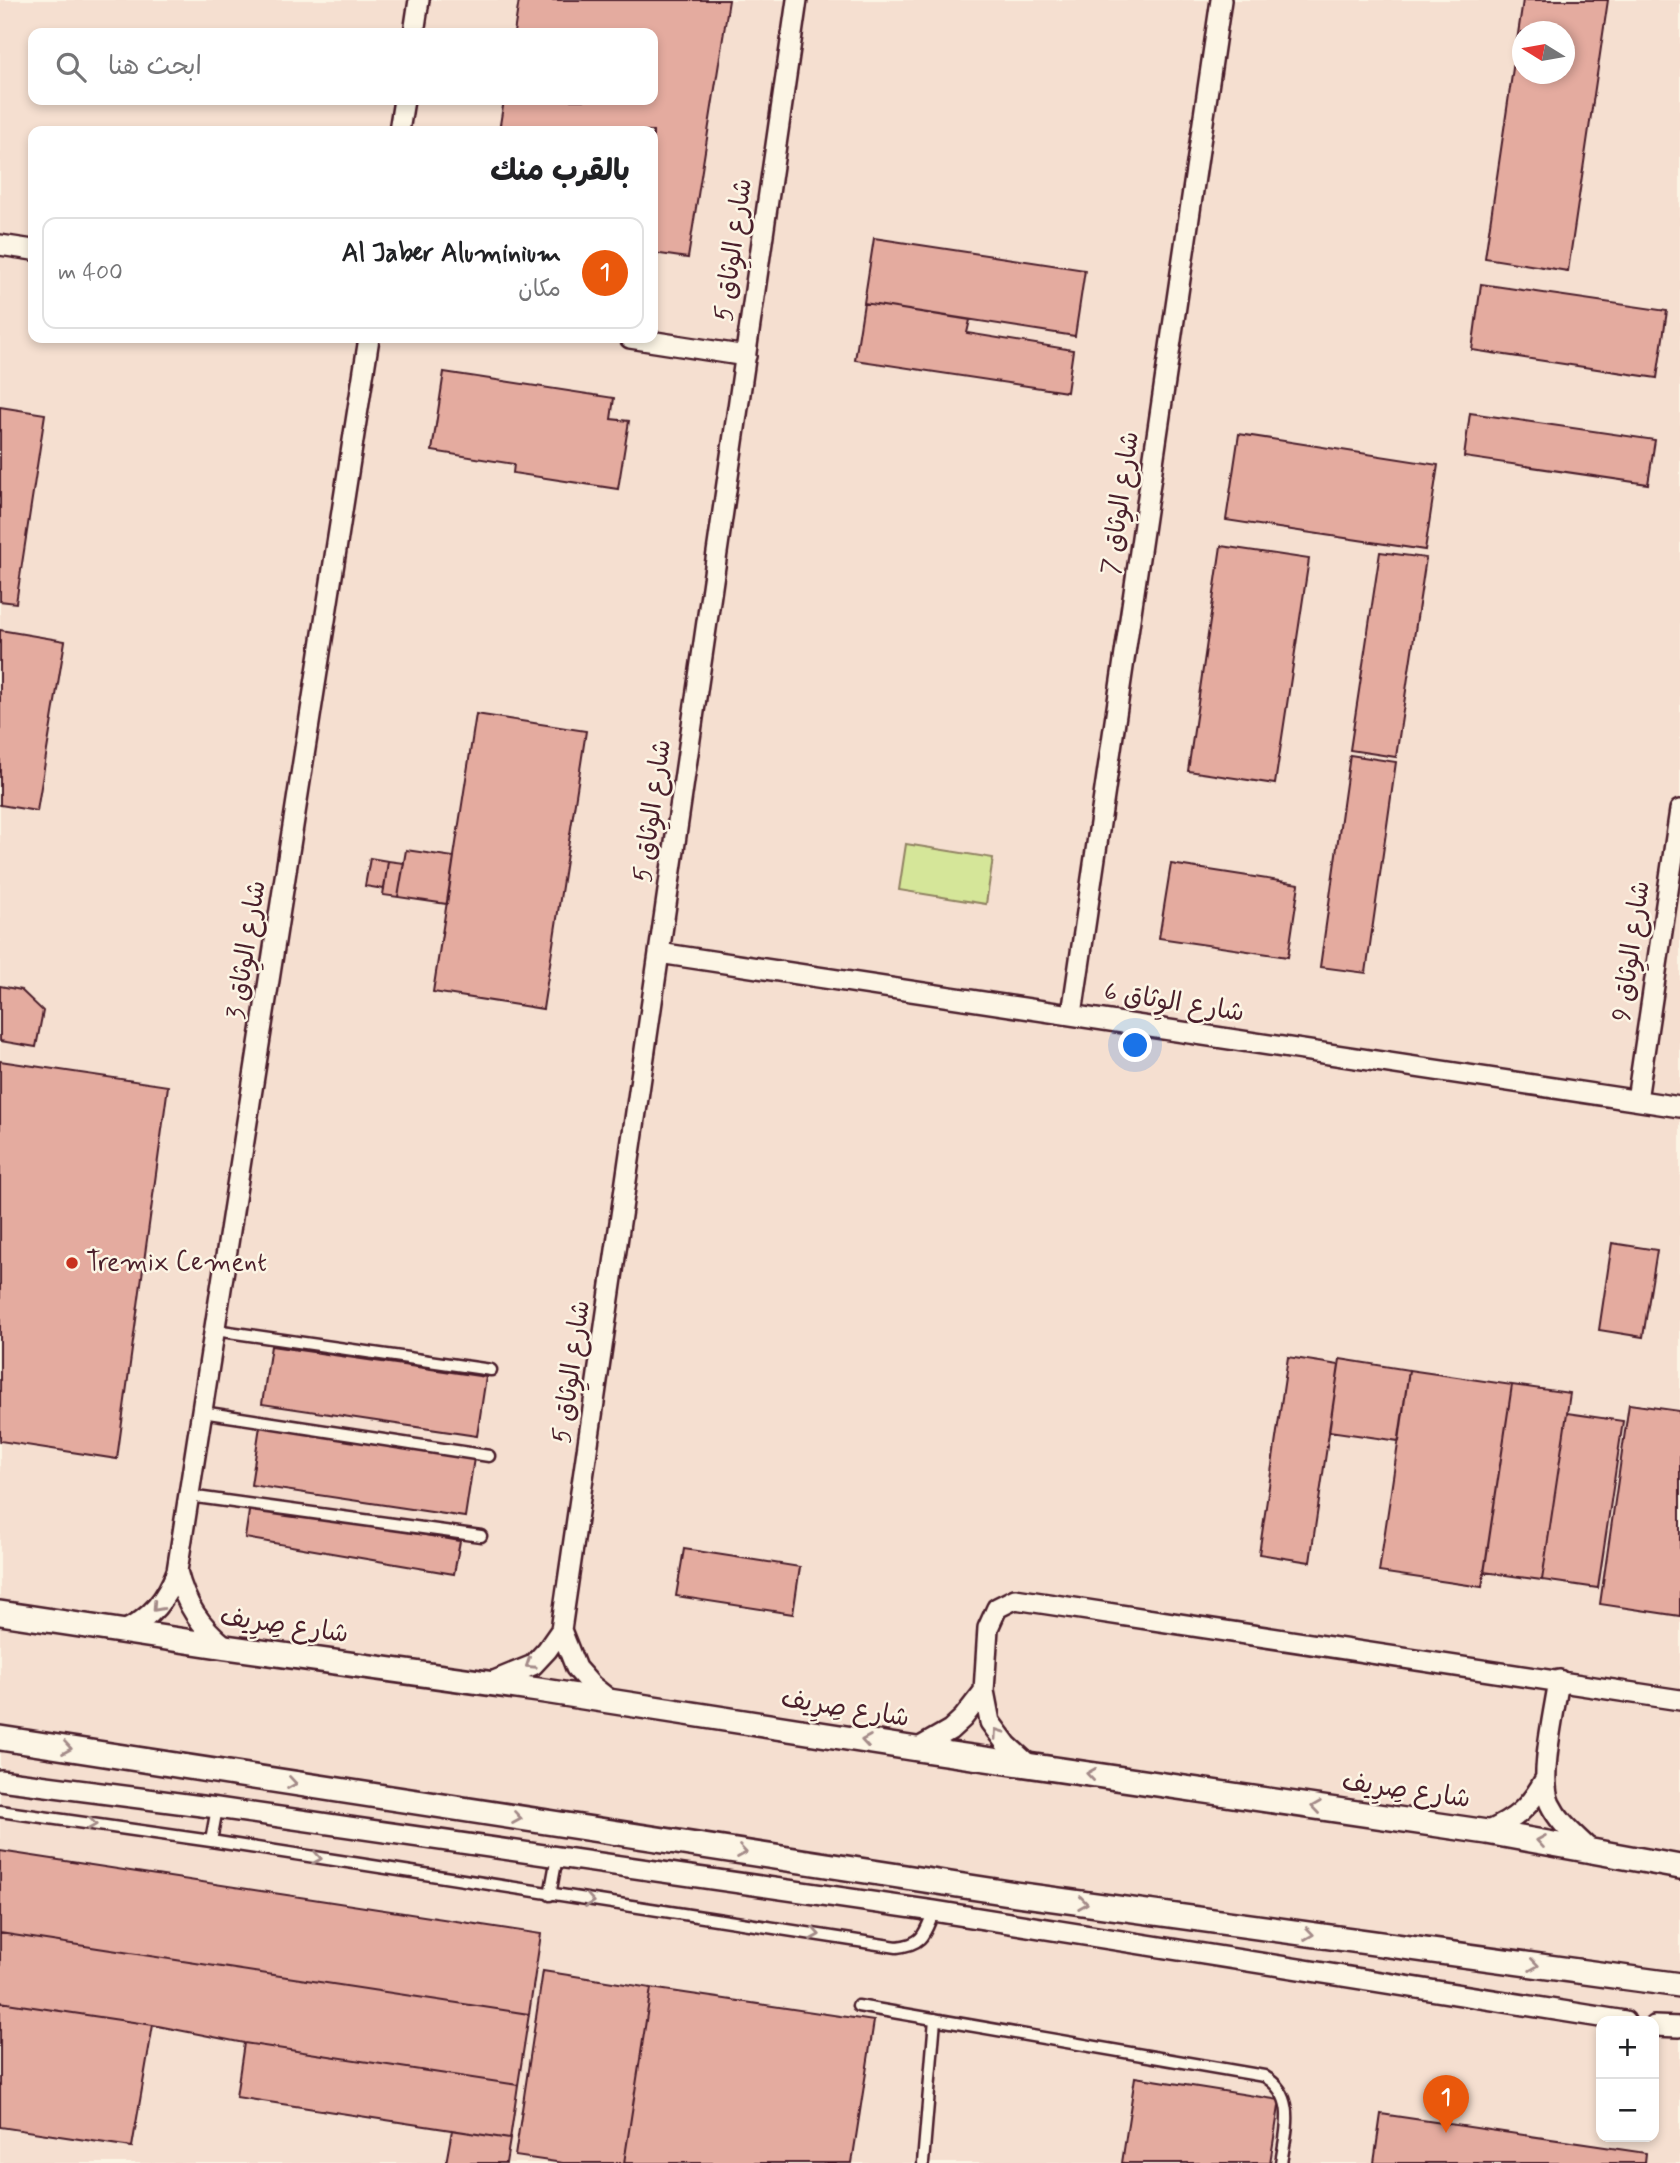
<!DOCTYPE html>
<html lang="ar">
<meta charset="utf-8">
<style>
body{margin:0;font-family:Mynerve,"Playpen Sans Arabic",sans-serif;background:#f6f6f6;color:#202124;direction:rtl}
.controls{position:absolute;right:21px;bottom:21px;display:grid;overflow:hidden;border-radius:14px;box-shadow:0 4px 10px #0003}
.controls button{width:63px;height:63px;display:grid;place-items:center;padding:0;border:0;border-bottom:2px solid #e0e0e0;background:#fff;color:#202124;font:35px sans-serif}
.compass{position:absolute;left:1512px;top:21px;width:63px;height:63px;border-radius:50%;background:#fff;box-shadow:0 4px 10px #0003;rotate:281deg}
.you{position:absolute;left:1136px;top:1046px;width:24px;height:24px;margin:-18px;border:5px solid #fff;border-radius:50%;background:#1a73e8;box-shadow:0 0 0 10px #1a73e833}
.badge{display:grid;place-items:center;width:46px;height:46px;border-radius:50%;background:#ea580c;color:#fff;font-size:23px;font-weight:700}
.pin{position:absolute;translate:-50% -58px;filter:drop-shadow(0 2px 4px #0008)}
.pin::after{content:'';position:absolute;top:37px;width:24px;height:21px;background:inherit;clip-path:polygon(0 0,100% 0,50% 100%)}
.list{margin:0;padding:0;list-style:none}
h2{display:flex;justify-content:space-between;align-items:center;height:91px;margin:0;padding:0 28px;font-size:30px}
h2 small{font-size:23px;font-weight:400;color:#757577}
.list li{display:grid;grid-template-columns:46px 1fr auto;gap:21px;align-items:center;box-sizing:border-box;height:112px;margin:0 14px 14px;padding:0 14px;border:2px solid #e0e0e0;border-radius:14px}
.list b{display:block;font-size:26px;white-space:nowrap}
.list p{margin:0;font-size:23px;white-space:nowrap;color:#757577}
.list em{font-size:23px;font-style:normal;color:#757577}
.icon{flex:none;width:38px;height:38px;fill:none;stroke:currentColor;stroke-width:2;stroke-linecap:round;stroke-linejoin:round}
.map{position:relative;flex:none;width:1680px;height:2163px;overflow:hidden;direction:ltr}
.search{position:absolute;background:#fff;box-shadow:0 4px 10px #0003;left:28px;top:28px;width:630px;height:77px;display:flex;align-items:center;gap:18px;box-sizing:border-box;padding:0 24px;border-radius:14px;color:#757577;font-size:26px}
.panel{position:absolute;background:#fff;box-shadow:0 4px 10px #0003;left:28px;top:126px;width:630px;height:217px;border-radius:14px;direction:rtl}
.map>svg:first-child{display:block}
.built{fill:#f5dfd0;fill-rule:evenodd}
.green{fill:#d5e699;stroke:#908262;stroke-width:2}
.building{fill:#e4ab9f;stroke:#4a1f2b;stroke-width:2;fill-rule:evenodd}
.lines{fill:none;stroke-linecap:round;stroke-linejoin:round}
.service-casing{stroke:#4a1f2b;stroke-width:15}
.minor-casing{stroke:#4a1f2b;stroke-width:24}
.tertiary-casing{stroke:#4a1f2b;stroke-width:28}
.service{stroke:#fcf5e5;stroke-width:10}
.minor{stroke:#fcf5e5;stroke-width:19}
.tertiary{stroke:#fcf5e5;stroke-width:23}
.oneway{stroke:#a38a88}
.poi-dot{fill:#c8321e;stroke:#fcf5e5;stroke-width:2.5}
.labels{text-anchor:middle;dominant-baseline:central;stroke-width:5;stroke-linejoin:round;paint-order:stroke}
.street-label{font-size:26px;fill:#4a1f2b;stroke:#fcf5e5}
.poi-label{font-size:26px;fill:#4a1f2b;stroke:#fcf5e5;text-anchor:start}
</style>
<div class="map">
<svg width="1680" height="2163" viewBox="0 0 1680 2163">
<rect width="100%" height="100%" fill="#fcf5e5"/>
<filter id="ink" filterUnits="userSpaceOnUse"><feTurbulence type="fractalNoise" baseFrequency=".0143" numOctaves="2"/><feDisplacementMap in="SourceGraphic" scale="14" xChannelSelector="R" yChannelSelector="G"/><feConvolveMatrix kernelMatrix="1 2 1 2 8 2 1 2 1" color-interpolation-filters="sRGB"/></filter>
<g filter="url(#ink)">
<!-- built -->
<path class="built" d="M0,0H1680V2163H0ZM1522,32H1564V74H1522ZM33,33H653V100H33ZM33,131H653V338H33ZM1601,2021H1654V2137H1601Z"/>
<!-- green -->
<path class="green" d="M906,844L993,858L986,904L899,890Z"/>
<!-- building -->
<path class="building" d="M519,0H729L688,258L653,253V131H499L504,100H653V33H514Z
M1523,0H1608L1568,271L1485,258ZM1522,32H1564V74H1522Z
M874,238L1085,270L1075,336L864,303Z
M1481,284L1667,311L1657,378L1472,350Z
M864,303L970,320L967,333L1073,350L1067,392L855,360Z
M444,372L614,398L611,419L629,421L618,489L513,473L514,464L432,451Z
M0,407L45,414L16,603L0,601Z
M1470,413L1655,440L1648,484L1464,457Z
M1239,434L1438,465L1425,550L1226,520Z
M1221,546L1309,559L1275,784L1188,771Z
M1380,552L1426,558L1396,757L1350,750Z
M0,630L65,641L37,811L0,805Z
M476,714L586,731L543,1009L433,992Z
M1350,755L1396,762L1366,973L1320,967Z
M406,850L454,857L447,904L398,897Z
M370,858L388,861L384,889L365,886Z
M388,861L404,863L398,897L383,895Z
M1171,864L1299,884L1288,957L1159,938Z
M0,986L21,990L43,1011L36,1047L0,1041Z
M0,1061L168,1086L117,1459L0,1441Z
M1612,1243L1657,1250L1643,1337L1599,1330Z
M271,1346L486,1377L477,1436L262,1404Z
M1288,1357L1339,1365L1310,1562L1259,1554Z
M1340,1359L1409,1370L1399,1441L1329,1431Z
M1409,1370L1512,1385L1482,1587L1379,1572Z
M1512,1385L1570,1393L1542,1580L1484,1572Z
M1629,1404L1680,1411V1616L1600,1604Z
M1567,1413L1623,1421L1598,1588L1542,1580Z
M260,1426L474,1458L465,1517L251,1485Z
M250,1505L460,1541L454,1574L245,1538Z
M684,1549L800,1567L793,1614L676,1596Z
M0,1851L541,1934L529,2014L0,1933Z
M0,1933L529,2014L518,2085L244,2043L153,2025L0,2002Z
M543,1971L651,1988L624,2163H563L515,2156Z
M651,1988L874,2021L852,2163H624Z
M0,2002L153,2025L132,2147L0,2127Z
M244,2043L518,2085L510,2139L236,2097Z
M1135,2077L1280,2100L1270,2163H1122Z
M1381,2114L1646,2153L1645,2163H1374Z
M452,2130L510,2139L506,2163H446Z"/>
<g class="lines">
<defs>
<path id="service" d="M215,1330L491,1370
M202,1412L489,1456
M189,1496L481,1536
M0,1811L211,1841L897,1947C924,1944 924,1934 934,1911
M211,1841L217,1808
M550,1895L557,1857
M858,2006L1264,2076C1298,2096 1286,2130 1281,2163
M923,2163L935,2019"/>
<path id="minor" d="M414,33L419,0
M399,131L404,100
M0,245L33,250
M630,338L746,356
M659,953L1680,1107
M1072,1014L1221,0
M1637,1100L1680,810
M177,1571C185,1604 200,1626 226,1647
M561,1630L576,1668L592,1686L611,1701
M124,1631C151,1618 166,1600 177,1571L369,338
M1559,1680C1555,1709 1538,1779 1550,1804C1559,1823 1575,1835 1589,1849
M489,1683L533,1665L547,1650L561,1630L797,0
M917,1749L950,1730L963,1718L984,1691
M1029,1765L1007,1745L990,1722L984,1691L988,1628L997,1608L1015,1599L1680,1700
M0,1780L217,1808L934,1911L1625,2021
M1487,1832C1516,1819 1530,1807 1545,1779
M1654,2026L1680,2027"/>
<path id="tertiary" d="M0,1613L226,1647L538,1690L917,1749L1487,1832L1680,1867
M0,1738L1016,1894L1680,1985"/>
</defs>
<!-- service casing -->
<use href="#service" class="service-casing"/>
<!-- minor casing -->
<use href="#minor" class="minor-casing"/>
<!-- tertiary casing -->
<use href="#tertiary" class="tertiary-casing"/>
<!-- service -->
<use href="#service" class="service"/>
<!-- minor -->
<use href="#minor" class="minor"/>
<!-- tertiary -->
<use href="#tertiary" class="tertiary"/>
</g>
<!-- one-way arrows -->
<defs><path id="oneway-chevron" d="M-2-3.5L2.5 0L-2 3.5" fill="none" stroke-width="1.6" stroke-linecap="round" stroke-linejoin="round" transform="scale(1.75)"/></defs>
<g class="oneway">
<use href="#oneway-chevron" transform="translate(157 1607) rotate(132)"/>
<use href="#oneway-chevron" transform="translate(530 1664) rotate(147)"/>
<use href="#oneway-chevron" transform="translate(998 1733) rotate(-125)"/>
<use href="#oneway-chevron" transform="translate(866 1741) rotate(-171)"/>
<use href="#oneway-chevron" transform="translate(67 1748) rotate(9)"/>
<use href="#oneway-chevron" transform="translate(1091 1774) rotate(-172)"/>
<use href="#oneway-chevron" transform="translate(292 1783) rotate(9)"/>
<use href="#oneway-chevron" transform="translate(1316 1807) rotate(-172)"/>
<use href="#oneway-chevron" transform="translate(517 1818) rotate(9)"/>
<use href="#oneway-chevron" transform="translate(92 1824) rotate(8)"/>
<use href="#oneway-chevron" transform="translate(1541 1841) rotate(-171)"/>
<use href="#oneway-chevron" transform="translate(742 1852) rotate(9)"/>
<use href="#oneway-chevron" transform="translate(317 1858) rotate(9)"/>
<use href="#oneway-chevron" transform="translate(590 1901) rotate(9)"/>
<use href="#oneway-chevron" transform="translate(1083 1903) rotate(8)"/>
<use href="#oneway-chevron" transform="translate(815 1934) rotate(9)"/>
<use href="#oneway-chevron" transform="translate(1309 1934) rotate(8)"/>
<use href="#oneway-chevron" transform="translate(1534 1965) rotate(8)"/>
</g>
</g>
<!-- markers -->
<circle class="poi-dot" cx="72" cy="1263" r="7"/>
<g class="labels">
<!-- street labels -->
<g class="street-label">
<text transform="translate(734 250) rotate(-82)">شارع الوِثاق 5</text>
<text transform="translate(1121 503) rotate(-82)">شارع الوِثاق 7</text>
<text transform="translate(653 811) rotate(-82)">شارع الوِثاق 5</text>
<text transform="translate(247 950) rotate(-81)">شارع الوِثاق 3</text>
<text transform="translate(1632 951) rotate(-82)">شارع الوِثاق 9</text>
<text transform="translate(1174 1003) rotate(9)">شارع الوِثاق 6</text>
<text transform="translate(572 1372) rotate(-82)">شارع الوِثاق 5</text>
<text transform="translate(284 1626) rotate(8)">شارع صِرِيف</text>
<text transform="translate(845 1709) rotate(9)">شارع صِرِيف</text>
<text transform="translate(1406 1791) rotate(8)">شارع صِرِيف</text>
</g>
<!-- poi labels -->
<g class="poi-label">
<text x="86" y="1263">Tremix Cement</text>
</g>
</g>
</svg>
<div class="controls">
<button>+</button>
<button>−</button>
</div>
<svg class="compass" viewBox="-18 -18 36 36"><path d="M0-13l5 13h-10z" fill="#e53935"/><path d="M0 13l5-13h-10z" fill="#757577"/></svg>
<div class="you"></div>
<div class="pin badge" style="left:1446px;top:2133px">1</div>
<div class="search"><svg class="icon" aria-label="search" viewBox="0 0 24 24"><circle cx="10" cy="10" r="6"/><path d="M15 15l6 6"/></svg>ابحث هنا</div>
<section class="panel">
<h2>بالقرب منك<small></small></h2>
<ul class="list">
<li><span class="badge">1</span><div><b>Al Jaber Aluminium</b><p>مكان</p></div><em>400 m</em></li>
</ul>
</section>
</div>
